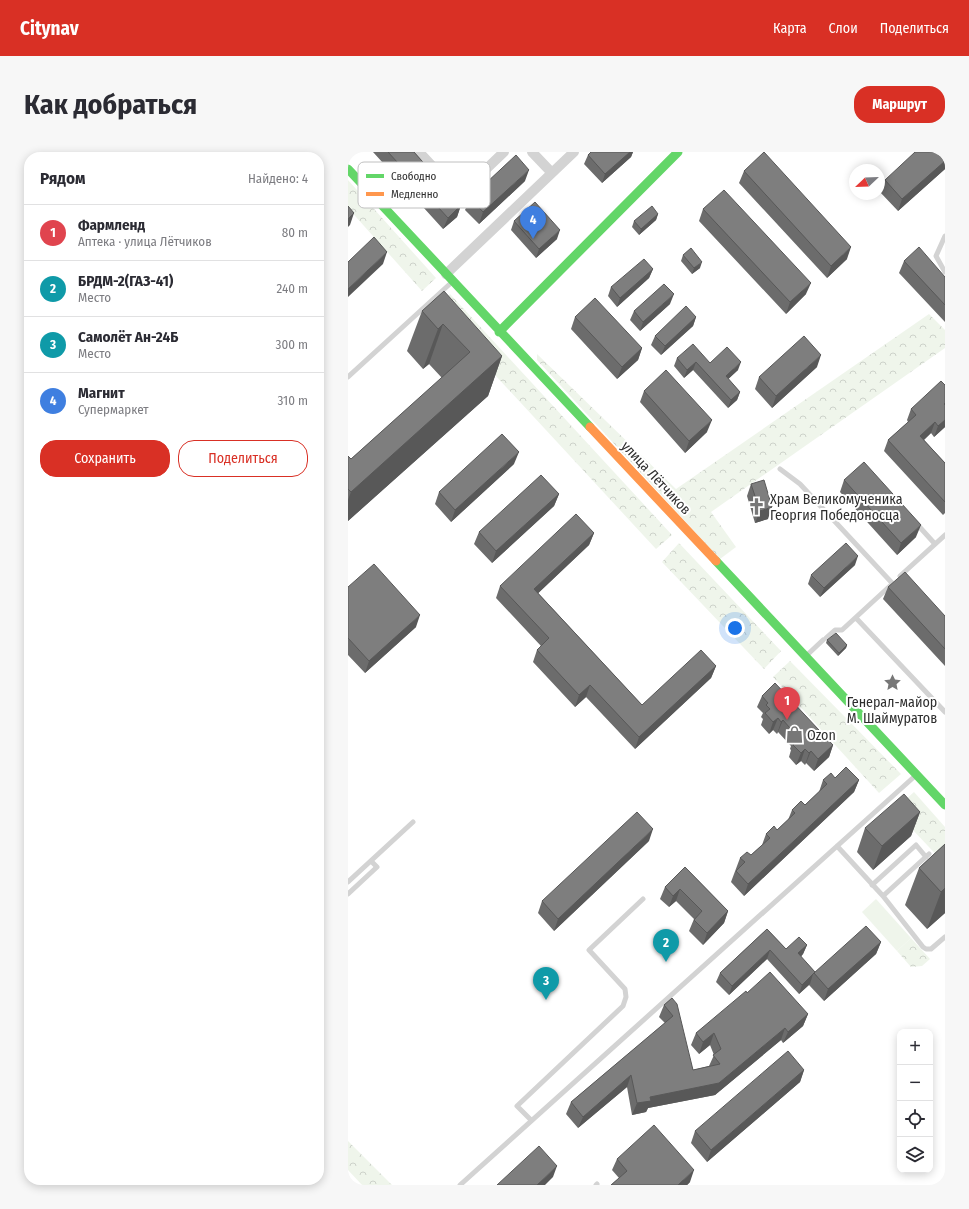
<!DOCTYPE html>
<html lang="ru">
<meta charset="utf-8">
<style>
body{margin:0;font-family:"Fira Sans Condensed",sans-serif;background:#f7f7f7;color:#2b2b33}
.controls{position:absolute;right:12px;bottom:12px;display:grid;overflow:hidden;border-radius:8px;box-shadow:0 2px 10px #0003}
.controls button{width:36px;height:36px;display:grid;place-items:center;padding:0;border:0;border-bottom:1px solid #e1e1e2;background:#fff;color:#2b2b33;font:20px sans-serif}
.compass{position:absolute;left:501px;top:12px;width:36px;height:36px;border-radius:50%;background:#fff;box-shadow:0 2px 10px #0003;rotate:247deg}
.you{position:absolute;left:387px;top:476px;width:14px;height:14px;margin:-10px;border:3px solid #fff;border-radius:50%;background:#1a73e8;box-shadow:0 0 0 6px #1a73e833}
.badge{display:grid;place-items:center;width:26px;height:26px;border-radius:50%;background:#d93025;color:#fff;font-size:13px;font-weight:700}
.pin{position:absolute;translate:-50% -33px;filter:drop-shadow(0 1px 2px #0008)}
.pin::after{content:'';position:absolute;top:21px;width:14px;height:12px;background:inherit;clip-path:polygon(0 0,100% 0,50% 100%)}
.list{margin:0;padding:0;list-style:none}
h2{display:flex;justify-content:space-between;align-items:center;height:52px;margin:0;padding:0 16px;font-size:17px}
h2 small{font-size:13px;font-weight:400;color:#7c7c81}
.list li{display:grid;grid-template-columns:26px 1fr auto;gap:12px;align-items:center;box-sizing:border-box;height:56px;padding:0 16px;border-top:1px solid #e1e1e2}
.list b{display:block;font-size:15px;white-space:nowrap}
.list p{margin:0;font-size:13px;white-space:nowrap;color:#7c7c81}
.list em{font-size:13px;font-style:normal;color:#7c7c81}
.actions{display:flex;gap:8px;padding:12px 16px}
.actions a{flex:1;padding:9px 0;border:1px solid #d93025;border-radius:16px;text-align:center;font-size:14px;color:#d93025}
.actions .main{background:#d93025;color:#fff}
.icon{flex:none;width:22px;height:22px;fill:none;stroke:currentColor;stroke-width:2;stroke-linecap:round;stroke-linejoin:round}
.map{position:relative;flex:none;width:597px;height:1033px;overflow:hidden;border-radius:16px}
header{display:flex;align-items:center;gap:24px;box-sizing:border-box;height:56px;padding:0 20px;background:#d93025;color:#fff}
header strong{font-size:19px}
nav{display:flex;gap:22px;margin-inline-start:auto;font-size:14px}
.intro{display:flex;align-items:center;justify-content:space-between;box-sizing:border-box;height:96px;padding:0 24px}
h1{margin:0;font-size:28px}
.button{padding:10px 18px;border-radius:16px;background:#d93025;color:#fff;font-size:14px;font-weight:700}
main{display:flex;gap:24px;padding:0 24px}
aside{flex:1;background:#fff;border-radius:16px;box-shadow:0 2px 10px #0003}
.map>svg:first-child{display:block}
.grass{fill:#eff5eb}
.forest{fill:url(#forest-crowns)}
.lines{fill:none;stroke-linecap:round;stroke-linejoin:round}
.lane{stroke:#d3d3d3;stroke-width:5}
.street{stroke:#d3d3d3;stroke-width:10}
.fast{stroke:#63d668;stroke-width:9}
.slow{stroke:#ff974d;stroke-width:9}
.wall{fill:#6c6c6c}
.shaded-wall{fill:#585858}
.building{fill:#7e7e7e;stroke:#585858}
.labels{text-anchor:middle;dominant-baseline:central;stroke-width:4;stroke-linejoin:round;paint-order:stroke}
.street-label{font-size:14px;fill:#2e2e2e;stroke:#fff}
.poi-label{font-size:14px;fill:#2e2e2e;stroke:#fff;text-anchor:start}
.key{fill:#fff;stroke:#c0c0c0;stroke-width:1}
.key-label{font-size:11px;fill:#2e2e2e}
</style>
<header>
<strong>Citynav</strong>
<nav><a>Карта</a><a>Слои</a><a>Поделиться</a></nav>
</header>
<div class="intro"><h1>Как добраться</h1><a class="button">Маршрут</a></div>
<main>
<aside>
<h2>Рядом<small>Найдено: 4</small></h2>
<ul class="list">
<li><span class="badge" style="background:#e0444e">1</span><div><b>Фармленд</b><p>Аптека · улица Лётчиков</p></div><em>80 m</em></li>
<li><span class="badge" style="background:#0f9aa8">2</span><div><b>БРДМ-2(ГАЗ-41)</b><p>Место</p></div><em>240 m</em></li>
<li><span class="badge" style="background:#0f9aa8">3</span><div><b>Самолёт Ан-24Б</b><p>Место</p></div><em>300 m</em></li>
<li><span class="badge" style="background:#3f7fe0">4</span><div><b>Магнит</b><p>Супермаркет</p></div><em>310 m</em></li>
</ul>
<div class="actions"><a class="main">Сохранить</a><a>Поделиться</a></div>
</aside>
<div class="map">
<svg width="597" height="1033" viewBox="0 0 597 1033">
<defs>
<pattern id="forest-crowns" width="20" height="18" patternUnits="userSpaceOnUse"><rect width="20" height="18" fill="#eff5eb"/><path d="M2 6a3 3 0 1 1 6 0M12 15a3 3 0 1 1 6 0" fill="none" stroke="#cdd2ca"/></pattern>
</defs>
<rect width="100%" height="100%" fill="#fff"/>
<!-- grass -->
<path class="grass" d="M528,747L563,786L549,799L514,760Z"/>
<!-- forest -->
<path class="forest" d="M0,28L88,126L74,139L0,56Z
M102,142L324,383L308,397L86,157Z
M581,162L597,178V196L363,360L388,395L372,407L189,208V202L328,337Z
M331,391L433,499L416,517L314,410Z
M442,509L553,622L531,641L425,525Z
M566,640L597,675V712L546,658Z
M563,786L582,807L574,814L563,815L549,799Z
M0,989L44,1033H14L0,1018Z"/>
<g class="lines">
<!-- lane -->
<path class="lane" d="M597,84L588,104L597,120
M0,225L104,130
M432,317L452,332L545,432
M568,371L587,392
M552,424L597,383
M508,466L597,560
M478,486L487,478H494L543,433
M458,504L475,488
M489,694L535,744
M581,702L535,744L575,795L578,797H583L597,785
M0,730L65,670
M524,733L568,693L578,705
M0,742L29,715L23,709
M183,968L169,954L275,854L278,845L277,837L241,798L295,747
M112,1033L567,624
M248,1033L249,1032"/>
<!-- street -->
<path class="street" d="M71,0L111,43L156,0
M184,0L204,21
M98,122L226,0"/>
<!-- fast -->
<path class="fast" d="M0,17L242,275
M151,180L330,0
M368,409L597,653"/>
<!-- slow -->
<path class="slow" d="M242,275L368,409"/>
</g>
<!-- wall -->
<path class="wall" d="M25,0H66L113,53L109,65L95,77Z
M243,0H285L283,5L254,31L236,12L240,3Z
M597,0V17L550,59L532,40L537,28Z
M396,19L499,107L479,126L391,31Z
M177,29L131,72L117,58L122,46Z
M355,57L458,142L438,162L351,69Z
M310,62L308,68L291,83L284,75L286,69Z
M166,69L209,87L188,106L163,78Z
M335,103L352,116L344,122L333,109Z
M556,109L597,125V170L551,121Z
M305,117L301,126L269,155L260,144L263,135Z
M322,152L292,179L282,168L286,159Z
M74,159L154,204L140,244L0,369V304L3,307L94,226L81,212L75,217L59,199Z
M227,165L294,196L290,208L269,227L223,177Z
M348,165L345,174L313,203L303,193L307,184Z
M329,206L362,211L390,218L380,227L392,240L389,248L380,256L345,218L336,226L326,214Z
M469,215L424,256L407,237L411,225Z
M597,233V275L586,285L583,281L576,288L597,311V361L595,363L536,299L540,288L560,270L559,268L563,257Z
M296,239L359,280L337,301L292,250Z
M166,312L103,370L87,352L91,340Z
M496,328L568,385L549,403L492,340Z
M403,332L420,367L407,371L399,344Z
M211,342L206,354L144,411L126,392L131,380Z
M246,381L241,393L190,441L294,553L368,514L363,526L287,597L238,545L227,555L185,510L189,498L193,494L148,446L152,434Z
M507,413L472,445L460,432L463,423Z
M0,435L68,475L17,521L0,503Z
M540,435L597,464V514L535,447Z
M479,488L499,493L498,496L490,504L478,491Z
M414,544L485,593L481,605L466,619L458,611L457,613L453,609L448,613L441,605L443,598L442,597L443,594L430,580L429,582L425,578L421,582L413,573L415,567L413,565L415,561L409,555Z
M487,626L511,628L506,640L396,744L383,730L392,706L403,703L414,693L418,682L429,678L440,668L444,658L457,653L471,640L475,628Z
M572,660L563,684L525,718L509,700L517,676Z
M301,689L206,779L190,761L194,749Z
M597,692V761L579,777L557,753L571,716Z
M337,715L380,759L376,771L355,793L341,779L346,767L328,749L321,755L312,747L317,735Z
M419,777L438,797L459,793L455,802L453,805L467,820L533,790L528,802L476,849L461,833L462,832L451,842L419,807L381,843L368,830L372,821Z
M399,841L460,862L455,874L435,891L433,888L367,943L300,956L298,960L284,963L279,935L230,976L218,962L223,950L317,871L311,865L316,853L324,846L345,918L361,914L366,903L362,893L351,902L343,893L348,881Z
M456,918L452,930L359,1010L343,991L347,979Z
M269,1007L342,1030L339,1033H263L271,1026L264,1018Z"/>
<!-- shaded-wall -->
<path class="shaded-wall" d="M282,0H285L283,5L254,31L257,22Z
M597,9V17L550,59L554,47Z
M181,18L177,29L131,72L135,60Z
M113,53L109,65L95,77L100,66Z
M6,61L2,73L0,75V67Z
M310,62L308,68L291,83L293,77Z
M212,78L209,87L188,106L191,97Z
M503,95L499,107L479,126L483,114Z
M39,100L35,112L0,145V137Z
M354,110L352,116L344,122L346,116Z
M305,117L301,126L269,155L272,146Z
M463,131L458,142L438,162L442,150Z
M326,142L322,152L292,179L295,170Z
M348,165L345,174L313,203L317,194Z
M95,172L81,212L75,217L90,177Z
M294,196L290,208L269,227L274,215Z
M473,203L469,215L424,256L428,244Z
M154,204L140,244L0,369V348L3,340Z
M348,210L345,218L336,226L339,218Z
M393,210L390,218L375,232L378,224Z
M392,240L389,248L380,256L383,248Z
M364,268L359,280L337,301L341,289Z
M597,268V275L586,285L590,274Z
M587,270L583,281L568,295L572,284Z
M171,300L166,312L103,370L107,358Z
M211,342L206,354L144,411L148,399Z
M424,355L420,367L407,371L412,359Z
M573,373L568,385L549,403L553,391Z
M246,381L241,393L182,449L186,437Z
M510,404L507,413L472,445L476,436Z
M72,463L68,475L17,521L21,509Z
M499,493L498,496L490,504L491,501Z
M368,514L363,526L287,597L291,585Z
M242,533L238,545L227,555L231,543Z
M430,566L425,578L421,582L425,570Z
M435,568L430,580L429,582L433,570Z
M485,593L481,605L466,619L470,607Z
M457,597L453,609L448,613L453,601Z
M463,599L458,611L457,613L461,601Z
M511,628L506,640L396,744L400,732Z
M572,660L563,684L525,718L534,694Z
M305,677L301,689L206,779L210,767Z
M597,736V761L579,777L593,740Z
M332,737L328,749L321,755L325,744Z
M380,759L376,771L355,793L359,781Z
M533,790L528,802L476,849L480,837Z
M459,793L455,802L446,810L450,801Z
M422,798L419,807L381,843L384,834Z
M465,822L462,832L451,842L454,833Z
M460,862L455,874L435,891L440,880Z
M437,876L433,888L367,943L300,956L298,960L284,963L289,951L302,945L371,931Z
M366,881L362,893L351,902L355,890Z
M456,918L452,930L359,1010L363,998Z
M283,923L279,935L230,976L235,965Z
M209,1014L205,1025L197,1033H189Z
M346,1018L342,1030L339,1033H330Z"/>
<!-- building -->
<path class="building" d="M40,0H66L113,53L100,66Z
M243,0H282L257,22L240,3Z
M416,0L503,95L483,114L396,19Z
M567,0H597V9L554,47L537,28Z
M168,3L181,18L135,60L122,46Z
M376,38L463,131L442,150L355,57Z
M187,50L212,78L191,97L166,69Z
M0,54L6,61L0,67Z
M304,54L310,62L293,77L286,69Z
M26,85L39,100L0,137V110Z
M571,95L597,125V153L556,109Z
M343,96L354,110L346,116L335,103Z
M296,107L305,117L272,146L263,135Z
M316,132L326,142L295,170L286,159Z
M96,139L154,204L3,340L0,337V304L3,307L122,200L95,172L90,177L74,159Z
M247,146L294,196L274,215L227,165Z
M338,154L348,165L317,194L307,184Z
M456,184L473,203L428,244L411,225Z
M345,192L362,211L379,195L393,210L378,224L392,240L383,248L348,210L339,218L329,206Z
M318,218L364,268L341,289L296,239Z
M593,229L597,233V251L596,252L597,253V268L590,274L587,270L572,284L597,311V350L540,288L568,263L563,257Z
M154,282L171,300L107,358L91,340Z
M516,310L573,373L553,391L496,328Z
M193,323L211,342L148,399L131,380Z
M416,328L424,355L412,359L403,332Z
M228,362L246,381L186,437L294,553L353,498L368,514L291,585L242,533L231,543L189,498L201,486L152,434Z
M498,391L510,404L476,436L463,423Z
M26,412L72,463L21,509L0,486V435Z
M557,420L597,464V497L540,435Z
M488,481L499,493L491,501L479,488Z
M427,531L485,593L470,607L463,599L461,601L457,597L453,601L445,593L450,588L446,585L448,583L435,568L433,570L430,566L425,570L417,561L422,557L418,553L420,551L414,544Z
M498,615L511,628L400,732L388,719L397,710L392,706L399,700L403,703L422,686L418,682L426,674L429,678L447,661L444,658L453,649L457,653L479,632L475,628L483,621L487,626Z
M556,642L572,660L534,694L517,676Z
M289,660L305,677L210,767L194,749Z
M597,692V736L593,740L571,716Z
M337,715L380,759L359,781L346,768L354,759L332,737L325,744L317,735Z
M518,774L533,790L480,837L466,821Z
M419,777L438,797L451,785L459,793L450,801L467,820L454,833L422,798L384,834L372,821Z
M422,820L460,862L440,880L437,876L371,931L302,945L303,949L289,951L283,923L235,965L223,950L325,864L316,853L324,846L329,852L345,918L372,912L365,903L373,897L366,881L355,890L348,881L398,839L399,841Z
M440,899L456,918L363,998L347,979Z
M306,973L346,1018L330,1033H263L279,1019L269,1007Z
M191,994L209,1014L189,1033H149Z"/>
<!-- icons -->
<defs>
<symbol id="church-bare" viewBox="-9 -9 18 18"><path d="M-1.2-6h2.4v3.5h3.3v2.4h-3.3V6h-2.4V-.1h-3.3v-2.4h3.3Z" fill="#777" stroke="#fff" stroke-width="2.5" paint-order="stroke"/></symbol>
<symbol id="sight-bare" viewBox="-9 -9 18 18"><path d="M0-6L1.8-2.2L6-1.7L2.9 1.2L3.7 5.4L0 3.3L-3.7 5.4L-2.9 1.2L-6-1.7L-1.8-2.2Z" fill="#777" stroke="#fff" stroke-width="2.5" paint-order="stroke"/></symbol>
<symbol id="shop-bare" viewBox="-9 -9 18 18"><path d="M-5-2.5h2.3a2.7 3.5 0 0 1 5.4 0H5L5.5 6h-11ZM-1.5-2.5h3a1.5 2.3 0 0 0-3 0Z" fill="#777" stroke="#fff" stroke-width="2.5" paint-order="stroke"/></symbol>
</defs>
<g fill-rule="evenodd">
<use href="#church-bare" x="396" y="342" width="25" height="25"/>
<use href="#sight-bare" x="532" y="518" width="25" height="25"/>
<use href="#shop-bare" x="434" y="570" width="25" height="25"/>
</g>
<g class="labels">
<!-- street labels -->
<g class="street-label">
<text transform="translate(308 326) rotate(47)">улица Лётчиков</text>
</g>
<!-- poi labels -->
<g class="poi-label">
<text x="422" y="347">Храм Великомученика<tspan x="422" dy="16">Георгия Победоносца</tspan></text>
<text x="544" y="550" text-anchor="middle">Генерал-майор<tspan x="544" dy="16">М. Шаймуратов</tspan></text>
<text x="459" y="583">Ozon</text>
</g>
</g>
<!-- legend -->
<rect x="10" y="10" width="132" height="46" rx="6" class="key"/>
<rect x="18" y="22" width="18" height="4" fill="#63d668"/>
<rect x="18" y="40" width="18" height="4" fill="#ff974d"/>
<g class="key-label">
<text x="43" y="28">Свободно</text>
<text x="43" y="46">Медленно</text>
</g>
</svg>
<div class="controls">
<button>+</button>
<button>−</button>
<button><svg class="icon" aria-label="locate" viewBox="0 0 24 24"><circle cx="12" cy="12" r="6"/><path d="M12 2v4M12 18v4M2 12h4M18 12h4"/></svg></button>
<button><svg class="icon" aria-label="layers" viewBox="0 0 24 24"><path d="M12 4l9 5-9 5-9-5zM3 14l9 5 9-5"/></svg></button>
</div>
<svg class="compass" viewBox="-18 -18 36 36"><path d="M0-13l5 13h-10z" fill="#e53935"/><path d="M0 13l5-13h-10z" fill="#7c7c81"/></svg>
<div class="you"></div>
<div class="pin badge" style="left:439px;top:568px;background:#e0444e">1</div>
<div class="pin badge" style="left:318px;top:810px;background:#0f9aa8">2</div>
<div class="pin badge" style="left:198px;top:848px;background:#0f9aa8">3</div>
<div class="pin badge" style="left:185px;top:87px;background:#3f7fe0">4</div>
</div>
</main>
